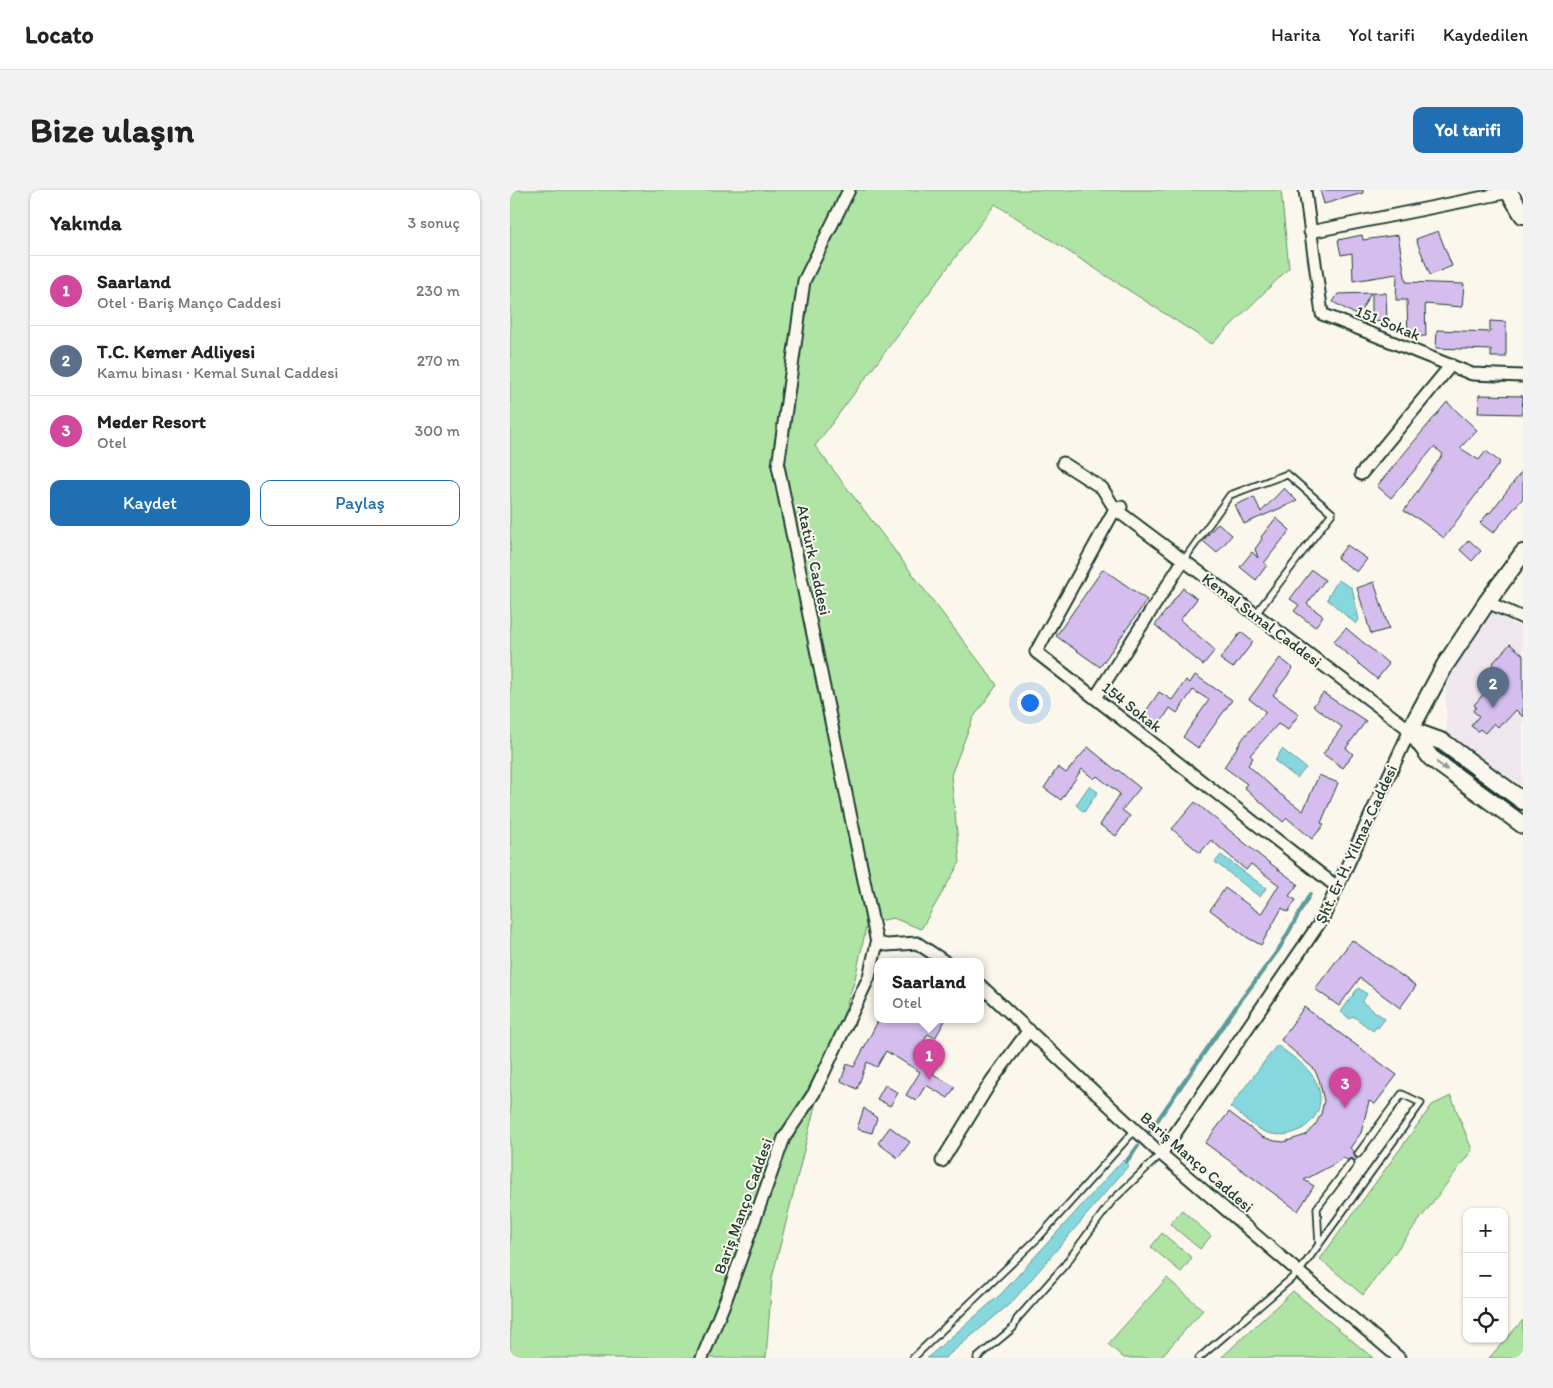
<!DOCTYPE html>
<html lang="tr">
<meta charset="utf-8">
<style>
body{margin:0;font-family:Itim,sans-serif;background:#f2f2f2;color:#222}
.controls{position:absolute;right:15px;bottom:15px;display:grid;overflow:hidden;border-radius:10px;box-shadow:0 1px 4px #0004}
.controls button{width:45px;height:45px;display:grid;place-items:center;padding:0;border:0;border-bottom:1px solid #e0e0e0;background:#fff;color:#222;font:25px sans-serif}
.you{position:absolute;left:519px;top:512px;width:18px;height:18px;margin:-12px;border:4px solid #fff;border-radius:50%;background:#1a73e8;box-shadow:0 0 0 8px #1a73e833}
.badge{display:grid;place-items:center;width:32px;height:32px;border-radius:50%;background:#1f6fb2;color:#fff;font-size:16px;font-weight:700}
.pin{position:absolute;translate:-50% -41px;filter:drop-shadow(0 1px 2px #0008)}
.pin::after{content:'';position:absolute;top:26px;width:18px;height:15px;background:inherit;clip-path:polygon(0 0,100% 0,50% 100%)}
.popup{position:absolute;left:364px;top:768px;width:110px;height:65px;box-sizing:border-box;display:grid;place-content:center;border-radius:10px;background:#fff;filter:drop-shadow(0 1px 4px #0005);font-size:16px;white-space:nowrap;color:#767676}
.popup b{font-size:19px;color:#222}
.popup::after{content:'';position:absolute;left:50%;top:100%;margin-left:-10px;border:10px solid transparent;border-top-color:#fff}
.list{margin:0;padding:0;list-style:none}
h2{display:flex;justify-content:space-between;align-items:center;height:65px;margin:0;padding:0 20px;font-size:21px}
h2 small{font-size:16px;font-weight:400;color:#767676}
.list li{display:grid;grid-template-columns:32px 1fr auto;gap:15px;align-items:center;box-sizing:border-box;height:70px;padding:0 20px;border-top:1px solid #e0e0e0}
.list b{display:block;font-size:19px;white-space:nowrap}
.list p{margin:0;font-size:16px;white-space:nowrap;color:#767676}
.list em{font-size:16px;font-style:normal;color:#767676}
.actions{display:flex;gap:10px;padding:15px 20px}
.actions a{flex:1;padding:11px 0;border:1px solid #1f6fb2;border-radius:10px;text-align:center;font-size:18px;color:#1f6fb2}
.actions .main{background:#1f6fb2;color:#fff}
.icon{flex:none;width:28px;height:28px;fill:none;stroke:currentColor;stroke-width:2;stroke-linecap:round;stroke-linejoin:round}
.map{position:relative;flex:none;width:1013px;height:1168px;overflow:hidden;border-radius:10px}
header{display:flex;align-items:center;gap:30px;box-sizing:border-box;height:70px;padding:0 25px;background:#fff;border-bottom:1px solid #e0e0e0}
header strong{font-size:24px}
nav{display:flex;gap:28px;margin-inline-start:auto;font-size:18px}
.intro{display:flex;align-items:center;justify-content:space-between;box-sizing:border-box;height:120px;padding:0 30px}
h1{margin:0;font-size:35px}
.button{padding:12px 22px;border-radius:10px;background:#1f6fb2;color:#fff;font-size:18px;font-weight:700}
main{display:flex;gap:30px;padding:0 30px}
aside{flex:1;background:#fff;border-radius:10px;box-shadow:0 1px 4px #0004}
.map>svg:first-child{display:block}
.built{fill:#f0e6ed}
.green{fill:#b0e4a5;stroke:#68906c}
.water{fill:#87d8de;stroke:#5d9a9a}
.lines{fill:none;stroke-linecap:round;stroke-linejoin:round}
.stream{stroke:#5d9a9a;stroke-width:4}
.building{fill:#d5beee;stroke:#1f3d34}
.lane-casing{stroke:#1f3d34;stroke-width:9}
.street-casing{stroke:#1f3d34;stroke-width:15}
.secondary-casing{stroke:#1f3d34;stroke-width:20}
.lane{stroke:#fbf7ec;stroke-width:5.5}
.street{stroke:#fbf7ec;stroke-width:11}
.secondary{stroke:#fbf7ec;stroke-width:16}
.oneway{fill:#8d9a90}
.labels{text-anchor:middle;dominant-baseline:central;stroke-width:4;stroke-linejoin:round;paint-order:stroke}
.street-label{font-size:16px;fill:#1f3d34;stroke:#fbf7ec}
</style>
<header>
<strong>Locato</strong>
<nav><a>Harita</a><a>Yol tarifi</a><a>Kaydedilen</a></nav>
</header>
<div class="intro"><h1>Bize ulaşın</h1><a class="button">Yol tarifi</a></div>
<main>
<aside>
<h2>Yakında<small>3 sonuç</small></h2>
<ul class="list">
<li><span class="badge" style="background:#d1479c">1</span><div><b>Saarland</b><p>Otel · Bariş Manço Caddesi</p></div><em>230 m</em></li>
<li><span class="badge" style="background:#5c6f8a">2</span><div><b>T.C. Kemer Adliyesi</b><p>Kamu binası · Kemal Sunal Caddesi</p></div><em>270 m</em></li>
<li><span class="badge" style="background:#d1479c">3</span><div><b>Meder Resort</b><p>Otel</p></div><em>300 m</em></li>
</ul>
<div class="actions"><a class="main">Kaydet</a><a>Paylaş</a></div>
</aside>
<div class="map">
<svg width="1013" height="1168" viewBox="0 0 1013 1168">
<rect width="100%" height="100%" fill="#fbf7ec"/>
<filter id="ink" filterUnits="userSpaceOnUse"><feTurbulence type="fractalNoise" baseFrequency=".02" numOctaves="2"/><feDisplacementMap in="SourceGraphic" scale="10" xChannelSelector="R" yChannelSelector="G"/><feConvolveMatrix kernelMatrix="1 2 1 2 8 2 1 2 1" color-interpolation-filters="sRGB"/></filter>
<g filter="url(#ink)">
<!-- built -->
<path class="built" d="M980,422L1013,438V597L937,544L935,490Z"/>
<!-- green -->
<path class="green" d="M0,0H771L779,78L702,154L485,14L305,256L487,495L463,528L441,585L450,672L411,739L383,728L357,733L345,789L309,900L262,1088L256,1168H0Z
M941,906L962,960L853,1105L810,1069L922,915Z
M672,1020L701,1046L690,1059L660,1034Z
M652,1043L682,1068L671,1082L641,1057Z
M657,1088L693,1120L650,1168H614L598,1154Z
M783,1101L863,1168H711Z
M1013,1130V1168H979Z"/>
<!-- water -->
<path class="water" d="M828,390L842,398L849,430L846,434L817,409Z
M772,559L796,578L787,588L765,571Z
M579,596L588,602L574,622L566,615Z
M711,665L756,698L750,707L705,672Z
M848,798L857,804L852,812L875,829L868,838L866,837L863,841L843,826L840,829L831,822Z
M767,855C781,866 800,877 807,894C820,926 788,952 758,943C743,938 732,926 720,917Z
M613,970L619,975L502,1112L435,1168H417L491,1104Z"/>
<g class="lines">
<!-- stream -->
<path class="stream" d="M640,941L728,814L769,759L800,704
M616,972L628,956"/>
</g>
<!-- building -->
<path class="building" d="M810,0H853V3L814,14Z
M928,41L942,76L920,85L906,49Z
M852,45L853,50L888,45L896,92L954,94L952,117L915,114L916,146L898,147L897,110H886L887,84L843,91L842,63L831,65L828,50Z
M861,103L848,126L823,112L828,104Z
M862,103H876L877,131L862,132Z
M980,131L996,132V167H981V160L926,158L927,140L980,142Z
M969,205L1013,206L1012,224L968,223Z
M937,212L967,240L950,258L969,270L976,261L990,272L934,348L910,330L894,321L933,264L924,257L881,308L867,296Z
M1013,280V308L983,343L970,333L979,322L980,323Z
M774,298L787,311L734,334L725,315L744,307L751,322Z
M766,328L780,340L754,373L757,375L746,390L730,377L742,362L748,368L745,359L752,349L751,347Z
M708,333L722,345L707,363L693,351Z
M959,350L971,361L962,371L950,360Z
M837,355L857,369L847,382L827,368Z
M593,379L637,410L590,477L546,446Z
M802,380L815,390L797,414L813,426L805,437L784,421L789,415L780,409Z
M864,392L879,439L861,444L847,398Z
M673,398L687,409L670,430L705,460L693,475L645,435Z
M836,438L879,474L867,489L823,452Z
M731,442L743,452L723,478L710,469Z
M1000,454L1013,465V527L1006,520L994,533L992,532L988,537L984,533L975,543L970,539L968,541L961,536L969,526L963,521L966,517L964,515L982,494L980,492L990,481L982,474Z
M770,468L783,478L763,505L789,524L778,540L768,534L740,565L743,568L738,575L770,604L793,621L809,585L828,593L811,633L814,635L802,649L777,628L773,632L734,597L737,594L714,577L734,547L756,522L739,509Z
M685,485L722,510L688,558L673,547L699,510L683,500L667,523L660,518L649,535L634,524L649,502L662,510L676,490L680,493Z
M813,503L856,531L836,558L843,564L833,578L813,564L832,537L803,516Z
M578,557L607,581L608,580L630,598L612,620L620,626L606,646L590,635L610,604L587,586L584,589L572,579L551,610L534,598L548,577L556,583Z
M685,612L753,668L788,694L779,706L786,710L778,722L772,718L751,755L738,748L700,720L715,698L751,724L769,695L741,674L736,680L701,650L690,663L662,639Z
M842,750L906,796L890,818L850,788L829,816L805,799Z
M794,817L887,885L865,914L859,911L851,943L840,958L844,961V965L847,969L845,971L842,968L837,970L833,967L826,973L794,990L804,996L788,1021L695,953L719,922L752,947L765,951L774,952L796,945L806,934L811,924L814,911L809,889L804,879L771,850Z
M369,829H436L425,848L418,844L406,864L427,877L423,884L445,897L438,908L416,895L406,911L396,905L410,882L376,861L367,877L357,872L347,899L331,891L337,874L344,877Z
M375,895L388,903L380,916L367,909Z
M354,918L367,928L362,943L347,939Z
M380,937L400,952L388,968L368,953Z"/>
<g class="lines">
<defs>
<path id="lane" d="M673,371L720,305L777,284L822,323L745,425
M809,1055L807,1018L841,973
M403,1168L529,1047L625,940
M467,1168L503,1138L507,1129L554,1076L602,1011L651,964
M689,1168L789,1082L911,913L892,904L848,964"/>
<path id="street" d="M339,0L294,91L268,276L367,753
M795,0L812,124L962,184L1013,186
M800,42L999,2
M553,273L592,298L605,319L611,317
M851,284L941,175
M977,412L1013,428
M585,508L673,371
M470,795L651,964L889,1168
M651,964L813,728L900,540L605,319L526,462L827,697
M432,971L482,890L519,840
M192,1168L216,1109L274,948L304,903L359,787L367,753L377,755L407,753L434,771"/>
<path id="secondary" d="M1000,0L999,2L1013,25
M900,540L935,475L977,412L1013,363
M900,540L921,568L1013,635
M900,540L933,552L1013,611"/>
</defs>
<!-- lane casing -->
<use href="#lane" class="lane-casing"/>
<!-- street casing -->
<use href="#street" class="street-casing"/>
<!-- secondary casing -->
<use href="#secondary" class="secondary-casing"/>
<!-- lane -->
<use href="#lane" class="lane"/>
<!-- street -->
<use href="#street" class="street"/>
<!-- secondary -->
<use href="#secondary" class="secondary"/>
</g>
<!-- one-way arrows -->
<defs><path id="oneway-solid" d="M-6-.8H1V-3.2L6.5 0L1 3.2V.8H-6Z" transform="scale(1.25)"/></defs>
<use class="oneway" href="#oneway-solid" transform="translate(932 576) rotate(36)"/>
</g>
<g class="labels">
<!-- street labels -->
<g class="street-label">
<text transform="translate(878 133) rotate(22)">151 Sokak</text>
<text transform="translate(304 370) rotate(78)">Atatürk Caddesi</text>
<text transform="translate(752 430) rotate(37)">Kemal Sunal Caddesi</text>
<text transform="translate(622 517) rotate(38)">154 Sokak</text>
<text transform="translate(846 654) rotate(-65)">Şht. Er H. Yilmaz Caddesi</text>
<text transform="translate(687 972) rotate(41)">Bariş Manço Caddesi</text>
<text transform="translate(233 1016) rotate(-70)">Bariş Manço Caddesi</text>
</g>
</g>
</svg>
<div class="controls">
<button>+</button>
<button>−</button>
<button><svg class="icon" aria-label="locate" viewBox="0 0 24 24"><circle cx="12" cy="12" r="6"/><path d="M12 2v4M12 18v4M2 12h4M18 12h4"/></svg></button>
</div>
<div class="you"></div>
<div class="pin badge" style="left:419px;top:890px;background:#d1479c">1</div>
<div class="popup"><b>Saarland</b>Otel</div>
<div class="pin badge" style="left:983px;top:518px;background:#5c6f8a">2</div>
<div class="pin badge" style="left:835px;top:918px;background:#d1479c">3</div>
</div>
</main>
